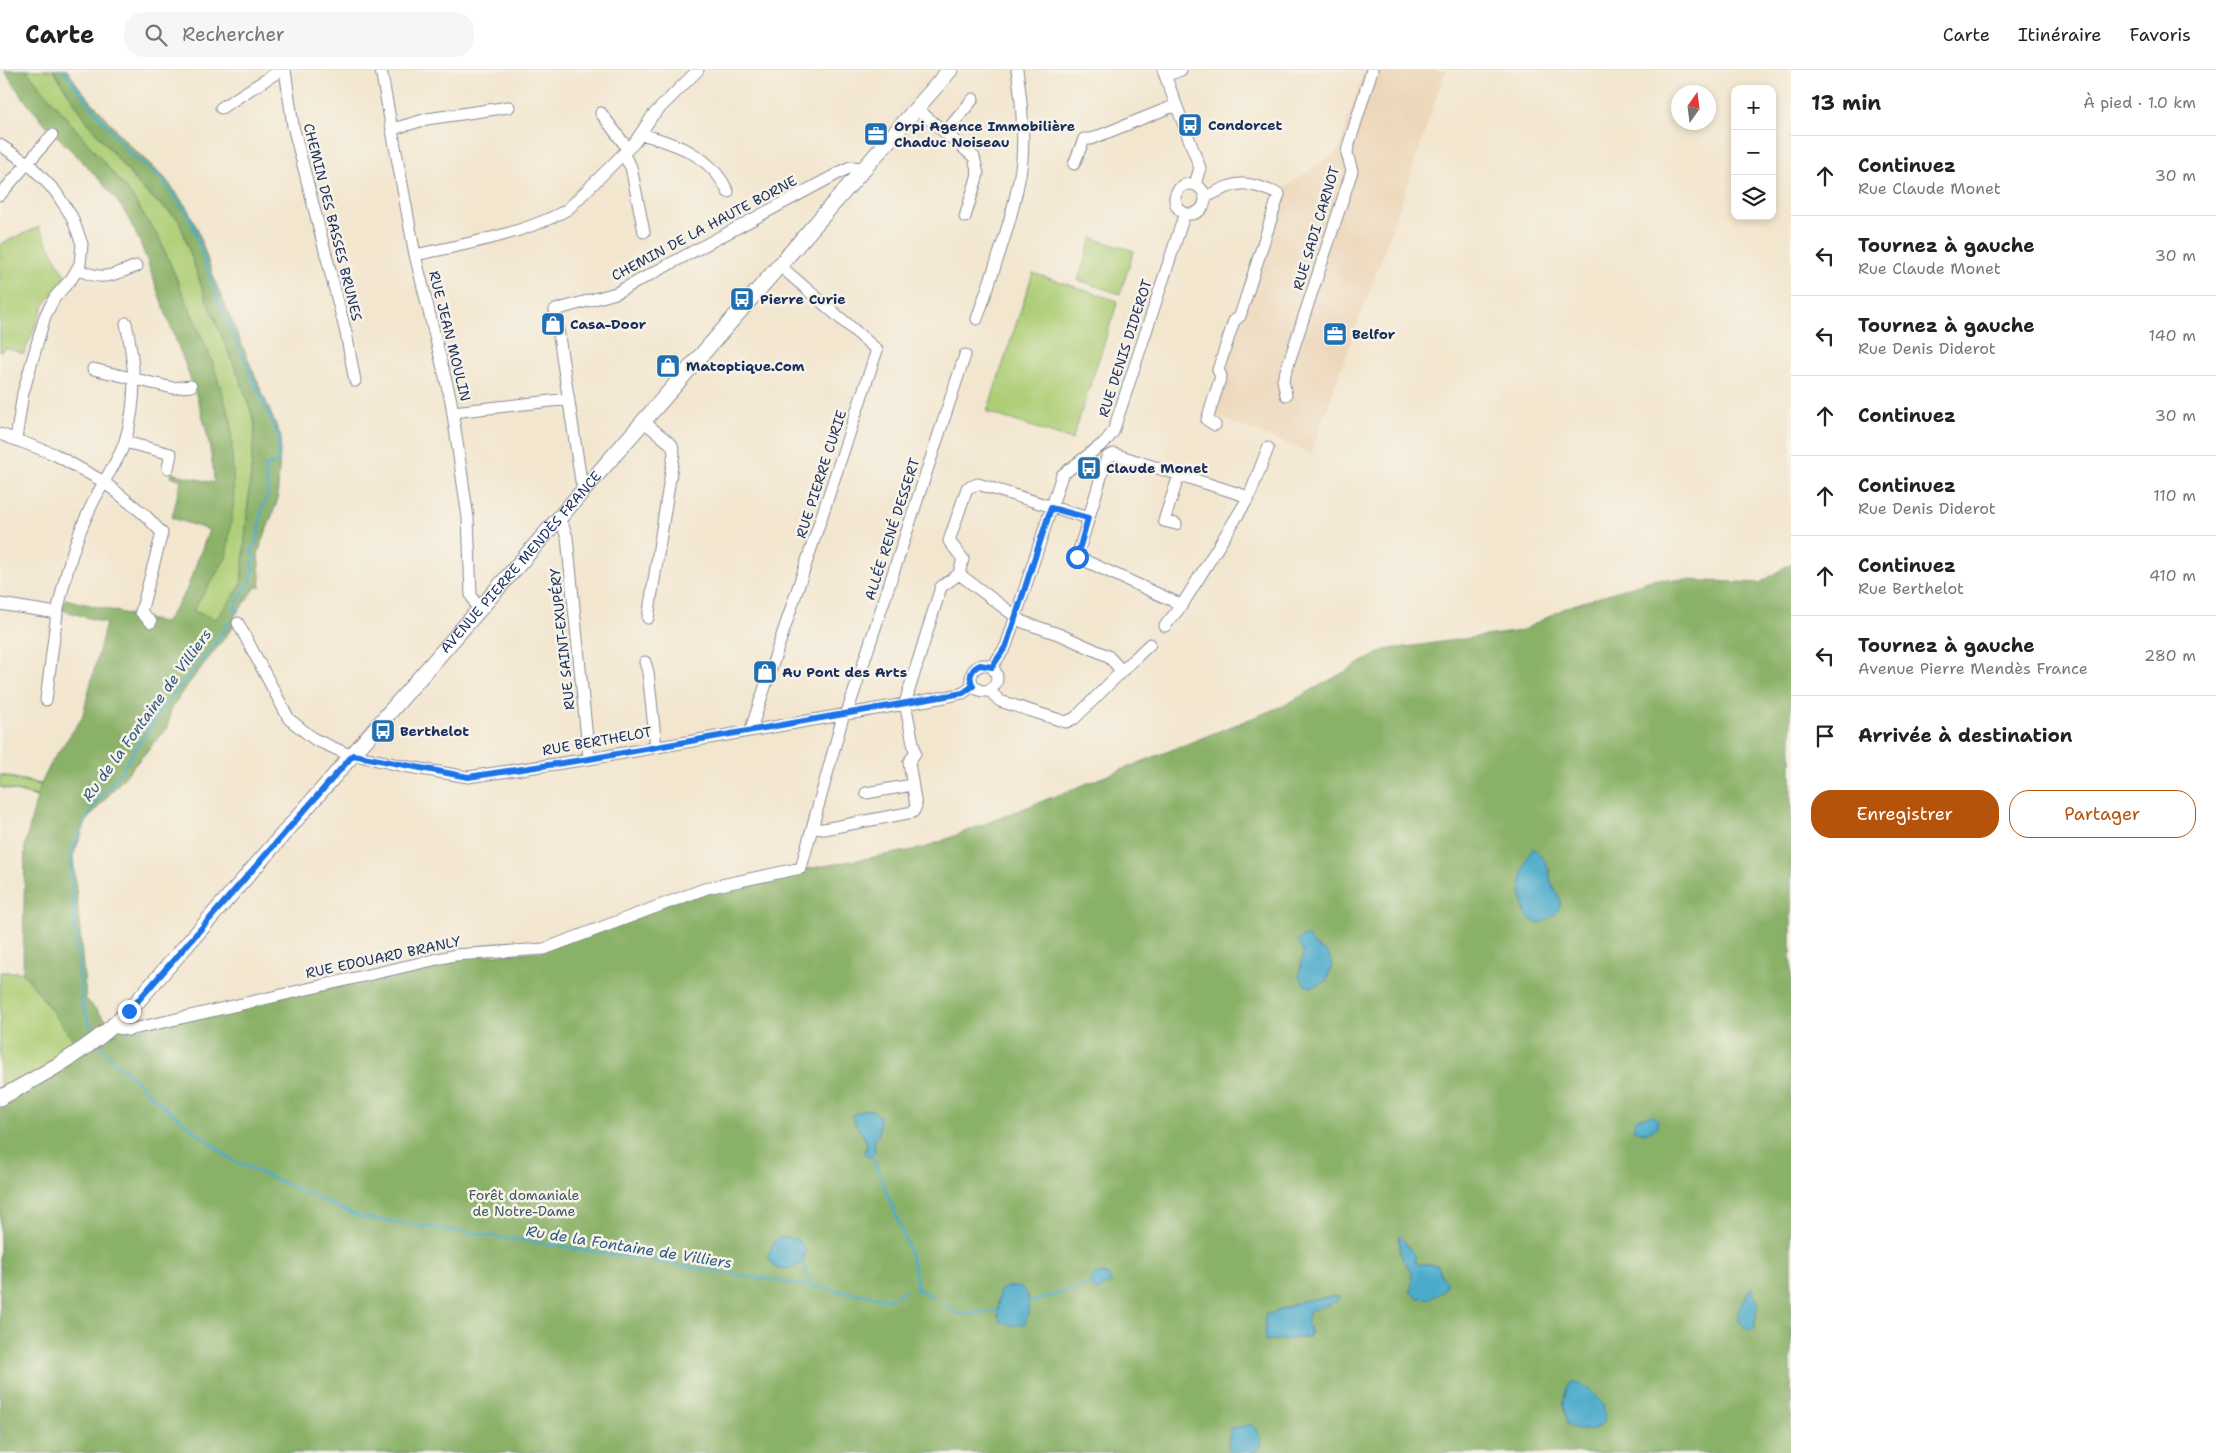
<!DOCTYPE html>
<html lang="fr">
<meta charset="utf-8">
<style>
body{margin:0;font-family:"Shantell Sans",sans-serif;background:#f6f6f6;color:#222}
.controls{position:absolute;right:15px;top:15px;display:grid;overflow:hidden;border-radius:10px;box-shadow:0 2px 8px #0003}
.controls button{width:45px;height:45px;display:grid;place-items:center;padding:0;border:0;border-bottom:1px solid #e0e0e0;background:#fff;color:#222;font:25px sans-serif}
.compass{position:absolute;left:1671px;top:15px;width:45px;height:45px;border-radius:50%;background:#fff;box-shadow:0 2px 8px #0003;rotate:14deg}
.stop{position:absolute;width:15px;height:15px;margin:-11px;border:4px solid #1a73e8;border-radius:50%;background:#fff}
.stop.end{background:#1a73e8;border-color:#fff;box-shadow:0 1px 5px #0008}
.list{margin:0;padding:0;list-style:none}
h2{display:flex;justify-content:space-between;align-items:center;height:65px;margin:0;padding:0 20px;font-size:21px}
h2 small{font-size:16px;font-weight:400;color:#767676}
.list li{display:grid;grid-template-columns:32px 1fr auto;gap:15px;align-items:center;box-sizing:border-box;height:80px;padding:0 20px;border-top:1px solid #e0e0e0}
.list b{display:block;font-size:19px;white-space:nowrap}
.list p{margin:0;font-size:16px;white-space:nowrap;color:#767676}
.list em{font-size:16px;font-style:normal;color:#767676}
.actions{display:flex;gap:10px;padding:15px 20px}
.actions a{flex:1;padding:11px 0;border:1px solid #b45309;border-radius:20px;text-align:center;font-size:18px;color:#b45309}
.actions .main{background:#b45309;color:#fff}
.icon{flex:none;width:28px;height:28px;fill:none;stroke:currentColor;stroke-width:2;stroke-linecap:round;stroke-linejoin:round}
.map{position:relative;flex:none;width:1791px;height:1383px;overflow:hidden}
header{display:flex;align-items:center;gap:30px;box-sizing:border-box;height:70px;padding:0 25px;background:#fff;border-bottom:1px solid #e0e0e0}
header strong{font-size:24px}
nav{display:flex;gap:28px;margin-inline-start:auto;font-size:18px}
.search{width:350px;height:45px;background:#f6f6f6;display:flex;align-items:center;gap:12px;box-sizing:border-box;padding:0 18px;border-radius:20px;color:#767676;font-size:19px}
main{display:flex}
aside{flex:1;background:#fff}
.map>svg:first-child{display:block}
.built{fill:#edd7ba}
.green{fill:#adce76;stroke:#647e6a}
.forest{fill:#8ab167;stroke:#527062;fill-rule:evenodd}
.water{fill:#4cabcb;stroke:#346d94}
.lines{fill:none;stroke-linecap:round;stroke-linejoin:round}
.stream{stroke:#4cabcb;stroke-width:2.5}
.minor-casing{stroke:#878a96;stroke-width:13}
.major-casing{stroke:#878a96;stroke-width:17}
.minor{stroke:#fff;stroke-width:11}
.major{stroke:#fff;stroke-width:15}
.route{stroke:#1a73e8;stroke-width:6}
.labels{text-anchor:middle;dominant-baseline:central;stroke-width:5;stroke-linejoin:round;paint-order:stroke}
.poi-label{font-size:14px;font-weight:bold;fill:#1b2f5e;stroke:#f7f3e8;text-anchor:start}
.street-label{font-size:14px;fill:#1b2f5e;stroke:#f7f3e8}
.park-label{font-size:14px;fill:#405764;stroke:#f7f3e8}
.water-label{font-size:15px;font-style:italic;fill:#2c5a84;stroke:#f7f3e8}
</style>
<header>
<strong>Carte</strong>
<div class="search"><svg class="icon" aria-label="search" viewBox="0 0 24 24"><circle cx="10" cy="10" r="6"/><path d="M15 15l6 6"/></svg>Rechercher</div>
<nav><a>Carte</a><a>Itinéraire</a><a>Favoris</a></nav>
</header>
<main>
<div class="map">
<svg width="1791" height="1383" viewBox="0 0 1791 1383">
<rect width="100%" height="100%" fill="#f7f3e8"/>
<filter id="ink" filterUnits="userSpaceOnUse"><feTurbulence type="fractalNoise" baseFrequency=".02" numOctaves="2"/><feDisplacementMap in="SourceGraphic" scale="10" xChannelSelector="R" yChannelSelector="G"/><feConvolveMatrix kernelMatrix="1 2 1 2 8 2 1 2 1" color-interpolation-filters="sRGB"/></filter>
<filter id="wash" filterUnits="userSpaceOnUse"><feTurbulence type="fractalNoise" baseFrequency=".0096" numOctaves="4" result="noise"/><feDisplacementMap in="SourceGraphic" scale="20" xChannelSelector="R" yChannelSelector="G"/><feGaussianBlur stdDeviation="1.12" result="paint"/><feColorMatrix in="noise" values="0 0 0 0 0 0 0 0 0 0 0 0 0 0 0 0 0 1.4 0 .05"/><feComposite in="paint" operator="in"/></filter>
<g filter="url(#wash)">
<rect width="100%" height="100%" fill="#f3e6cf"/>
<!-- built -->
<path class="built" d="M1365,0H1446L1397,145L1311,383L1212,345L1286,117L1338,81Z"/>
<!-- green -->
<path class="green" d="M26,0H53L89,54L142,119L179,150L203,221L242,314L255,354L241,516L216,549L192,541L226,488L231,351L212,291L159,168L129,122Z
M39,157L65,206L44,235L24,284L6,278L0,282V174Z
M1092,168L1134,181L1120,224L1078,210Z
M1033,203L1118,231L1072,370L987,342Z
M0,705L41,715L37,726L0,717Z
M0,902H23L81,980L0,1028Z"/>
<!-- forest -->
<path class="forest" d="M5,0H26L129,122L159,168L212,291L231,351L234,432L226,488L193,541L216,549L241,516L255,354L242,314L203,221L179,150L143,119L89,54L53,0H67L79,17L128,74L165,108L187,138L197,158L216,214L281,367L277,432L258,483L261,517H256L234,547L233,557L182,622L171,639L167,658L87,750L73,786L86,929L113,957L129,961L454,888L542,881L707,817L924,778L1285,635L1384,580L1521,561L1567,537L1654,509L1760,513L1791,493V1383H1252L1257,1379L1260,1371L1248,1355L1230,1359L1228,1377L1233,1383H0V1028L81,980L23,902L25,775L37,727L0,717L37,726L41,715L0,705L41,714L52,691L82,648L106,553L62,540L65,529L165,553L186,521L209,460L172,448L181,410L171,406L172,403L214,413C211,351 184,293 163,236C151,203 141,167 122,138C89,90 33,53 5,0ZM1546,793L1549,797L1551,813L1560,829L1538,854L1525,843L1521,822L1524,796ZM865,1040H872L876,1068L874,1070L875,1079H864L868,1075L852,1045ZM1401,1165C1406,1172 1415,1186 1416,1194L1438,1195L1445,1218C1434,1228 1423,1233 1411,1222L1412,1203L1403,1192L1398,1167ZM797,1169L806,1181C803,1195 791,1200 777,1199L768,1188ZM1007,1217L1019,1218L998,1247V1230ZM1750,1220C1759,1228 1757,1249 1753,1260L1739,1252L1742,1231ZM1339,1227L1330,1235L1309,1242L1307,1250L1311,1264L1306,1268L1265,1271V1250C1285,1233 1313,1227 1339,1227ZM1570,1313L1594,1324L1604,1337L1583,1361C1560,1354 1560,1333 1570,1313Z"/>
<!-- water -->
<path class="water" d="M1533,778C1546,788 1548,798 1551,812C1552,819 1559,823 1560,830C1563,842 1547,851 1537,854L1527,846C1518,825 1520,797 1533,778Z
M1305,866L1308,867L1315,876L1328,883L1332,896L1326,912L1311,917L1305,915L1299,906L1303,882L1297,871Z
M865,1040H872L880,1046L879,1065L874,1070L875,1082L870,1087L866,1086L864,1082C865,1080 867,1078 867,1075C869,1068 853,1056 852,1045Z
M1653,1045L1658,1050L1657,1057L1645,1063L1633,1060L1636,1049Z
M1399,1165L1415,1186L1416,1194L1438,1195L1441,1205L1447,1213C1443,1227 1421,1235 1411,1222L1412,1203L1401,1186Z
M780,1167L797,1169L805,1178C808,1195 791,1200 777,1199L768,1188L773,1173Z
M1100,1203L1109,1206L1111,1213L1097,1221L1091,1216C1090,1209 1093,1205 1100,1203Z
M1007,1217C1012,1217 1019,1216 1023,1219C1031,1225 1029,1246 1025,1254L1010,1256L999,1251L998,1230L1000,1220Z
M1751,1218L1758,1232L1754,1258L1750,1261C1726,1246 1743,1235 1751,1218Z
M1339,1227L1338,1230C1329,1236 1314,1236 1307,1244L1310,1267L1265,1271V1244H1271L1304,1230Z
M1573,1312C1589,1317 1608,1331 1604,1351C1595,1364 1579,1362 1567,1354C1563,1342 1561,1320 1573,1312Z
M1248,1355H1252C1259,1361 1266,1377 1254,1382C1248,1383 1239,1383 1233,1383L1228,1378L1230,1359Z"/>
<g class="lines">
<!-- stream -->
<path class="stream" d="M63,0L128,82L157,104L190,147L218,230L279,367L278,392L265,396L268,425L262,437L258,467L251,482L256,489L251,495L255,501L250,506L252,511L247,516L235,536L238,540L233,541
M91,957L82,933L71,815L72,781L93,736L119,704L163,637L214,575L229,552
M101,978L163,1036L232,1090L360,1147L540,1173L890,1229L905,1221
M872,1086C888,1129 911,1173 918,1219
M802,1191L812,1218
M914,1218L932,1226
M940,1232L958,1244L1001,1241
M1025,1234L1090,1214"/>
</g>
</g>
<g filter="url(#ink)">
<g class="lines">
<defs>
<path id="minor" d="M285,0L293,56L346,263L355,311
M381,0L415,185L451,331L468,448L471,525L478,540
M1163,0L1200,98L1195,114
M1165,6L1181,0
M221,38L281,0
M916,38L974,87L978,104L965,147
M601,43L628,79
M393,59L427,49L509,37
M945,63L973,29
M641,64C677,74 711,85 728,122
M0,75L29,94L55,121L72,147L82,174L80,194L72,208L55,227L45,246L23,323L16,369
M623,84L631,97L644,162
M1074,94L1084,69H1091L1176,35
M1175 129a15 15 0 1 1 30 0a15 15 0 1 1-30 0Z
M0,125L52,65
M1206,127C1240,109 1244,111 1279,124L1240,246L1234,251L1218,300L1221,306L1207,350L1215,355
M415,185C462,175 528,163 568,139L635,72L653,45L698,0
M77,199C104,212 111,205 137,196
M977,249C992,204 1010,158 1019,110C1026,79 1022,32 1017,0
M126,253C135,295 138,329 125,371C121,385 111,399 104,412L145,445L162,463L141,542L151,552
M93,299L173,318L191,316
M1286,325L1283,310L1352,101L1347,83L1348,77L1372,0
M453,342L569,329
M643,351L672,375L674,383L648,548
M0,364L54,384L104,412C78,457 68,493 57,543L0,534
M125,372L171,384L168,398
M584,419L581,411L555,240L616,223L850,97L864,98
M1249,427L1268,378
M557,450L563,456L567,467L589,689
M1176,454L1164,451L1179,405
M959,504L1023,552L1061,565L1108,586L1122,601L1075,648L1066,652L1000,631L989,620
M238,553L289,649L314,669L345,683L404,696L468,707L589,689L945,627L963,623L973,616
M1165,556L1182,535L1249,427L1114,384L1107,387L1077,487L1182,535
M645,592L648,602L656,677
M971 608a13 13 0 1 1 26 0a13 13 0 1 1-26 0Z
M992,597L1006,576L1062,405L1105,372L1113,362L1185,143
M1122,601L1150,574
M46,630L57,543
M751,659L877,280L779,195
M866,723L912,715
M812,758L824,759L913,742L916,736L909,692L915,683L905,633L941,517L959,504L963,489L949,471L967,418L978,414L1088,448
M113,957L129,960L455,885L544,879L707,818L801,798L842,650L848,640L965,285"/>
<g id="major">
<path id="s1" d="M0,1028C46,1003 92,978 129,941L950,0"/>
</g>
</defs>
<!-- minor casing -->
<use href="#minor" class="minor-casing"/>
<!-- major casing -->
<use href="#major" class="major-casing"/>
<!-- minor -->
<use href="#minor" class="minor"/>
<!-- major -->
<use href="#major" class="major"/>
</g>
</g>
<g class="lines" filter="url(#ink)">
<!-- route -->
<path class="route" d="M129,941L353,685L468,707L589,689L963,623L973,616C968,607 971,599 980,595L992,597L1006,576L1051,438L1088,448L1077,487"/>
</g>
<!-- icons -->
<defs>
<symbol id="bus-square" viewBox="-11 -11 22 22"><rect x="-9" y="-9" width="18" height="18" rx="4" fill="#1f6fb2" stroke="#f7f3e8"/><path d="M-5-6H5V4H4V6H2V4H-2V6H-4V4H-5ZM-3.5-4V0h7V-4ZM-3.5 1.2v1.5H-2V1.2ZM2 1.2v1.5H3.5V1.2Z" fill="#fff"/></symbol>
<symbol id="office-square" viewBox="-11 -11 22 22"><rect x="-9" y="-9" width="18" height="18" rx="4" fill="#1f6fb2" stroke="#f7f3e8"/><path d="M-6-3h4V-5.5h4V-3h4V5H-6ZM-1-4.5V-3h2v-1.5ZM-6 0V1H6V0Z" fill="#fff"/></symbol>
<symbol id="shop-square" viewBox="-11 -11 22 22"><rect x="-9" y="-9" width="18" height="18" rx="4" fill="#1f6fb2" stroke="#f7f3e8"/><path d="M-5-2.5h2.3a2.7 3.5 0 0 1 5.4 0H5L5.5 6h-11ZM-1.5-2.5h3a1.5 2.3 0 0 0-3 0Z" fill="#fff"/></symbol>
</defs>
<g fill-rule="evenodd">
<use href="#bus-square" x="1176" y="41" width="28" height="28"/>
<use href="#office-square" x="862" y="50" width="28" height="28"/>
<use href="#bus-square" x="728" y="215" width="28" height="28"/>
<use href="#shop-square" x="539" y="240" width="28" height="28"/>
<use href="#office-square" x="1321" y="250" width="28" height="28"/>
<use href="#shop-square" x="654" y="282" width="28" height="28"/>
<use href="#bus-square" x="1075" y="384" width="28" height="28"/>
<use href="#shop-square" x="751" y="588" width="28" height="28"/>
<use href="#bus-square" x="369" y="647" width="28" height="28"/>
</g>
<g class="labels">
<!-- poi labels -->
<g class="poi-label">
<text x="1208" y="55">Condorcet</text>
<text x="894" y="56">Orpi Agence Immobilière<tspan x="894" dy="16">Chaduc Noiseau</tspan></text>
<text x="760" y="229">Pierre Curie</text>
<text x="570" y="254">Casa-Door</text>
<text x="1352" y="264">Belfor</text>
<text x="686" y="296">Matoptique.Com</text>
<text x="1106" y="398">Claude Monet</text>
<text x="782" y="602">Au Pont des Arts</text>
<text x="400" y="661">Berthelot</text>
</g>
<!-- street labels -->
<g class="street-label">
<text transform="translate(333 152) rotate(76)">CHEMIN DES BASSES BRUNES</text>
<text transform="translate(704 158) rotate(-28)">CHEMIN DE LA HAUTE BORNE</text>
<text transform="translate(1316 158) rotate(-73)">RUE SADI CARNOT</text>
<text transform="translate(450 266) rotate(76)">RUE JEAN MOULIN</text>
<text transform="translate(1125 278) rotate(-72)">RUE DENIS DIDEROT</text>
<text transform="translate(821 404) rotate(-72)">RUE PIERRE CURIE</text>
<text transform="translate(892 459) rotate(-72)">ALLÉE RENÉ DESSERT</text>
<text stroke="none"><textPath href="#s1" startOffset="752">AVENUE PIERRE MENDÈS FRANCE</textPath></text>
<text transform="translate(562 569) rotate(-96)">RUE SAINT-EXUPÉRY</text>
<text transform="translate(597 671) rotate(-10)">RUE BERTHELOT</text>
<text transform="translate(383 887) rotate(-12)">RUE EDOUARD BRANLY</text>
</g>
<!-- park labels -->
<g class="park-label">
<text x="524" y="1125">Forêt domaniale<tspan x="524" dy="16">de Notre-Dame</tspan></text>
</g>
<!-- water labels -->
<g class="water-label">
<text transform="translate(147 645) rotate(-54)">Ru de la Fontaine de Villiers</text>
<text transform="translate(629 1177) rotate(9)">Ru de la Fontaine de Villiers</text>
</g>
</g>
</svg>
<div class="controls">
<button>+</button>
<button>−</button>
<button><svg class="icon" aria-label="layers" viewBox="0 0 24 24"><path d="M12 4l9 5-9 5-9-5zM3 14l9 5 9-5"/></svg></button>
</div>
<svg class="compass" viewBox="-18 -18 36 36"><path d="M0-13l5 13h-10z" fill="#e53935"/><path d="M0 13l5-13h-10z" fill="#767676"/></svg>
<div class="stop" style="left:1077px;top:487px"></div>
<div class="stop end" style="left:129px;top:941px"></div>
</div>
<aside>
<h2>13 min<small>À pied · 1.0 km</small></h2>
<ul class="list">
<li><svg class="icon" aria-label="ahead" viewBox="0 0 24 24"><path d="M12 20V5M6 11l6-6 6 6"/></svg><div><b>Continuez</b><p>Rue Claude Monet</p></div><em>30 m</em></li>
<li><svg class="icon" aria-label="left" viewBox="0 0 24 24"><path d="M17 20v-9H6M10 6l-5 5 5 5"/></svg><div><b>Tournez à gauche</b><p>Rue Claude Monet</p></div><em>30 m</em></li>
<li><svg class="icon" aria-label="left" viewBox="0 0 24 24"><path d="M17 20v-9H6M10 6l-5 5 5 5"/></svg><div><b>Tournez à gauche</b><p>Rue Denis Diderot</p></div><em>140 m</em></li>
<li><svg class="icon" aria-label="ahead" viewBox="0 0 24 24"><path d="M12 20V5M6 11l6-6 6 6"/></svg><div><b>Continuez</b></div><em>30 m</em></li>
<li><svg class="icon" aria-label="ahead" viewBox="0 0 24 24"><path d="M12 20V5M6 11l6-6 6 6"/></svg><div><b>Continuez</b><p>Rue Denis Diderot</p></div><em>110 m</em></li>
<li><svg class="icon" aria-label="ahead" viewBox="0 0 24 24"><path d="M12 20V5M6 11l6-6 6 6"/></svg><div><b>Continuez</b><p>Rue Berthelot</p></div><em>410 m</em></li>
<li><svg class="icon" aria-label="left" viewBox="0 0 24 24"><path d="M17 20v-9H6M10 6l-5 5 5 5"/></svg><div><b>Tournez à gauche</b><p>Avenue Pierre Mendès France</p></div><em>280 m</em></li>
<li><svg class="icon" aria-label="arrive" viewBox="0 0 24 24"><path d="M6 21V4h12l-3 4 3 4H6"/></svg><div><b>Arrivée à destination</b></div></li>
</ul>
<div class="actions"><a class="main">Enregistrer</a><a>Partager</a></div>
</aside>
</main>
